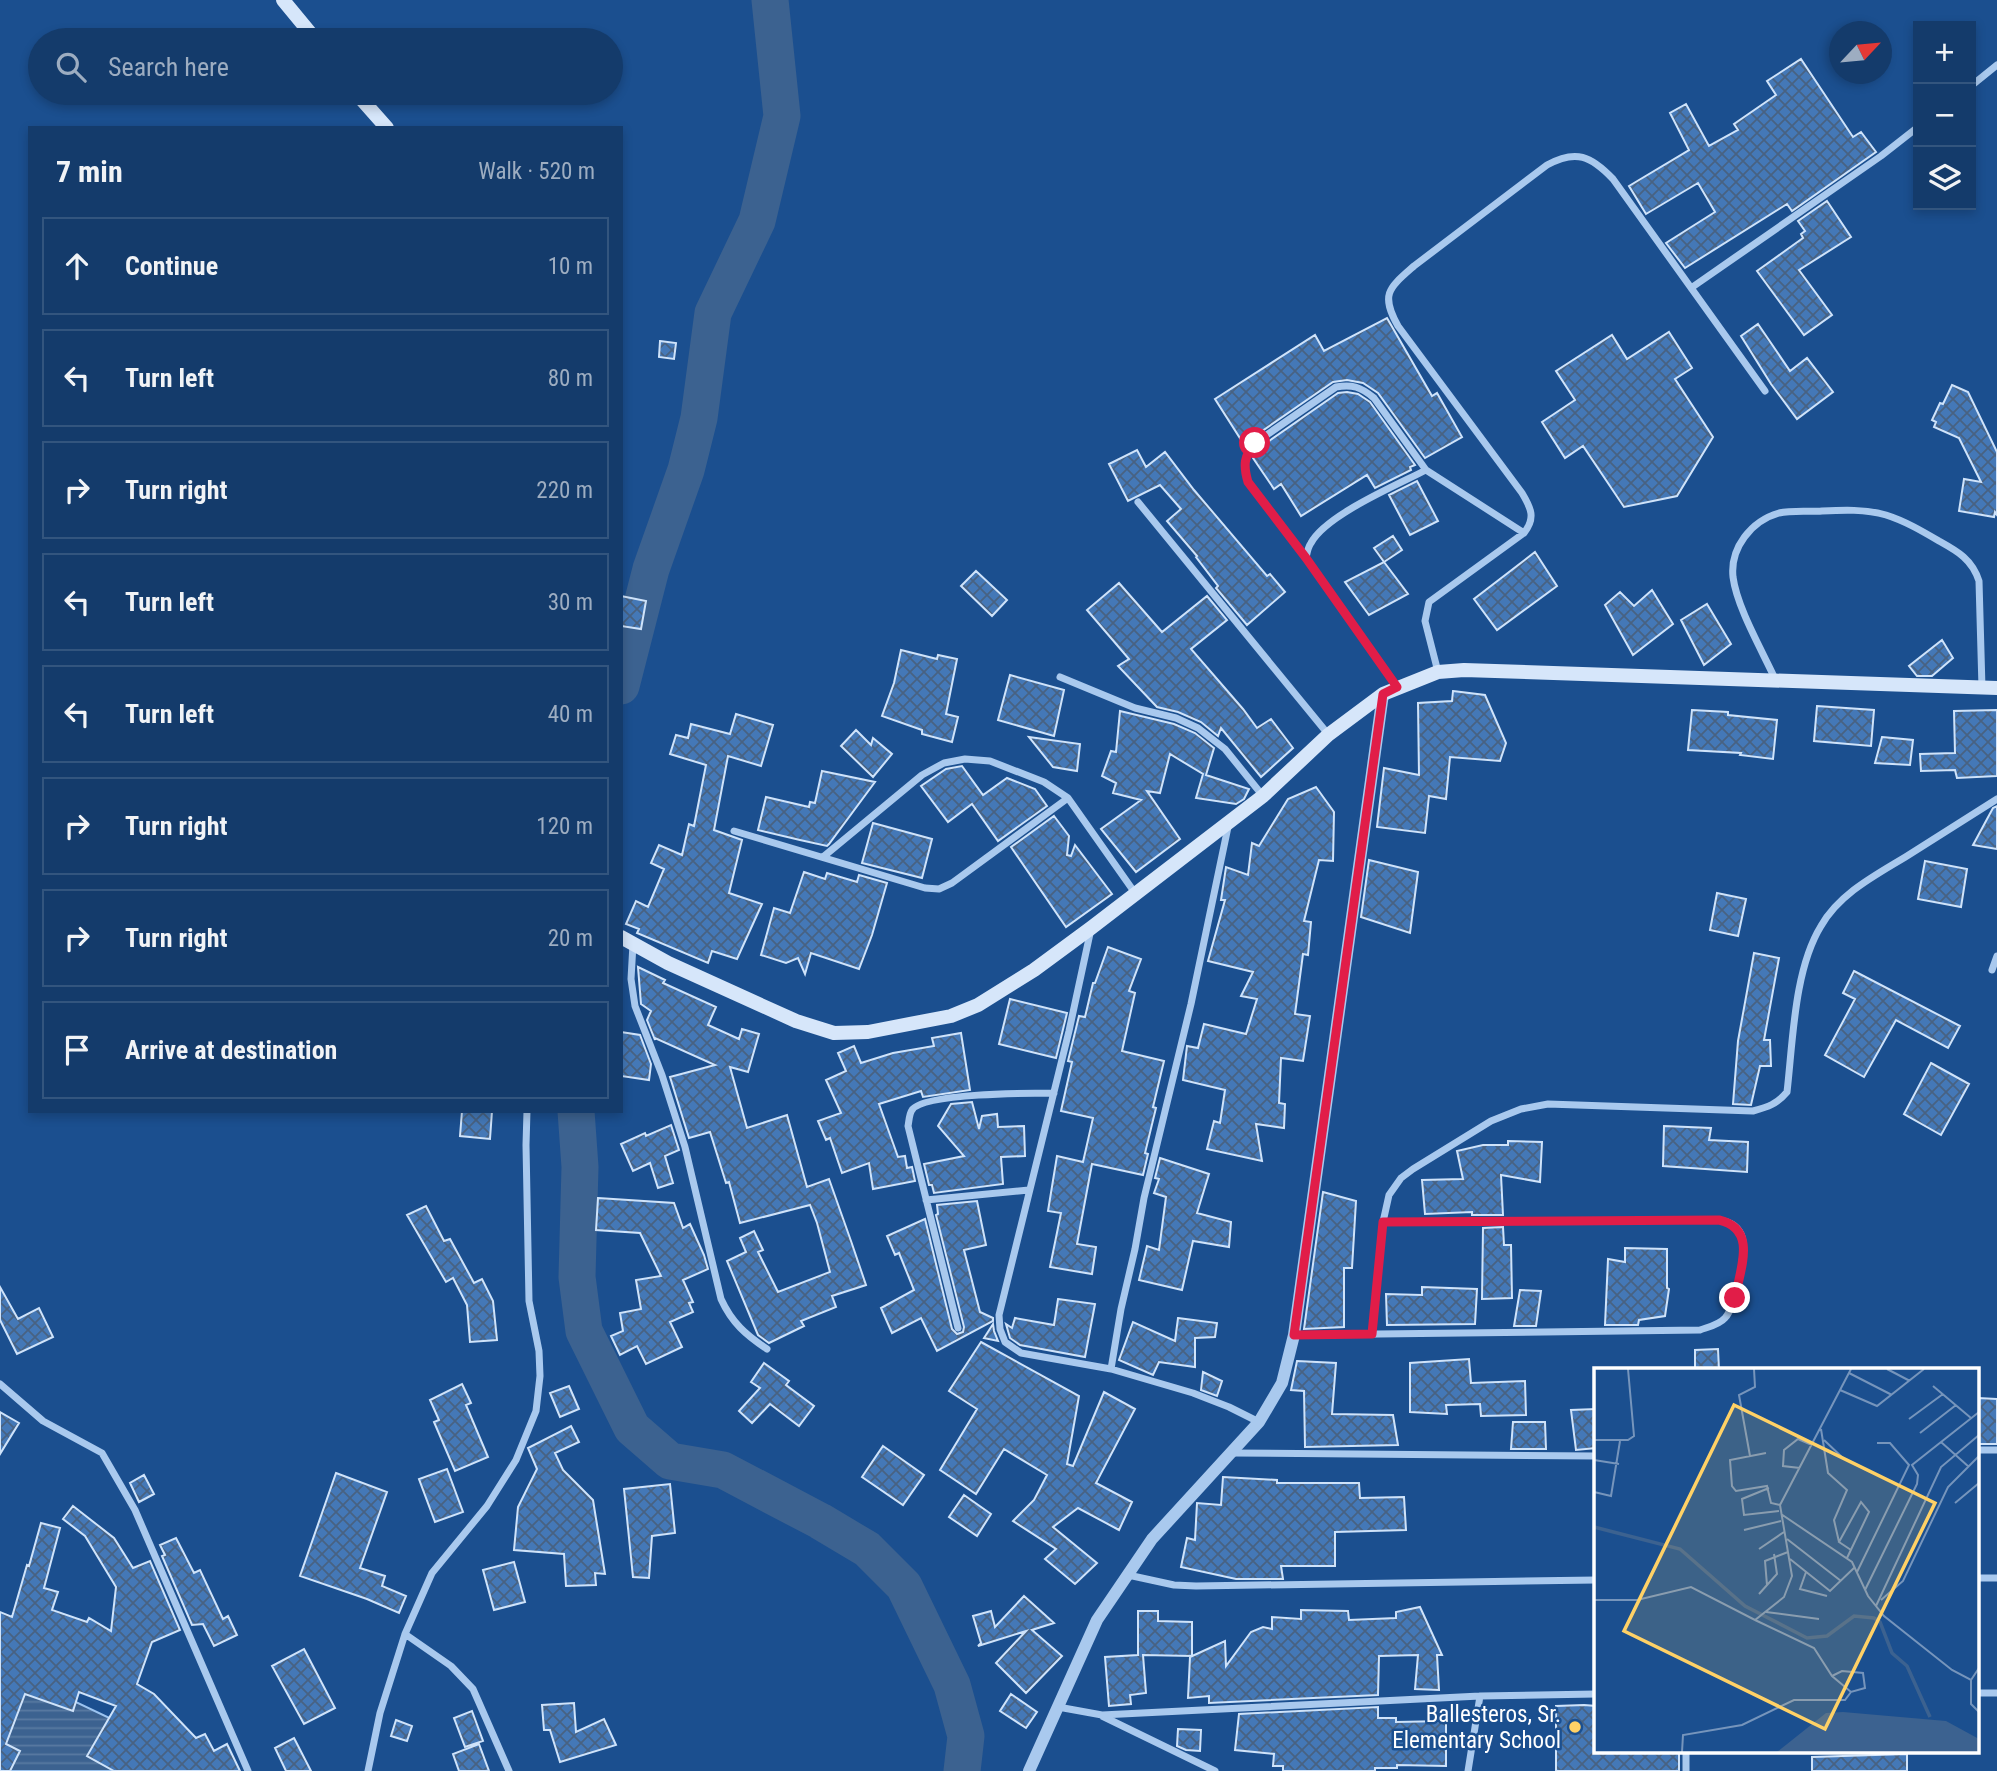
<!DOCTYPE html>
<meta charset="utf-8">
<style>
body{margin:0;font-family:"Roboto Condensed",sans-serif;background:#1d4271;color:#f1f3f6}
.controls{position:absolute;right:21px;top:21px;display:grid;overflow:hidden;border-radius:0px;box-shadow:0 4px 10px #0003}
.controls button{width:63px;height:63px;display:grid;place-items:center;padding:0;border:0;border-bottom:2px solid #33557e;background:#143b6b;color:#f1f3f6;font:35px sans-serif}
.compass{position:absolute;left:1829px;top:21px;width:63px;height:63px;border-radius:50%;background:#143b6b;box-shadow:0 4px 10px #0003;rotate:64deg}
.stop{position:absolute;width:21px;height:21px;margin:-16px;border:5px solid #e11d48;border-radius:50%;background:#fff}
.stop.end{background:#e11d48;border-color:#fff;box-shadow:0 2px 7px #0008}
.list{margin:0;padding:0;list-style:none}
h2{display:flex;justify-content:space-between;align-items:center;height:91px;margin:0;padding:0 28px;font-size:30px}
h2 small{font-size:23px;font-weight:400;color:#9dadc1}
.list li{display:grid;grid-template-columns:46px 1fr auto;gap:21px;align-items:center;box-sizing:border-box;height:98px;margin:0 14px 14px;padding:0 14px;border:2px solid #33557e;border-radius:0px}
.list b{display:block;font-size:26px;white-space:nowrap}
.list em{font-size:23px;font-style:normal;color:#9dadc1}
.icon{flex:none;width:38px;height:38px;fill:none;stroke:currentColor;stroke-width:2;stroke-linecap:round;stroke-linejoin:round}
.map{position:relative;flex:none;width:1997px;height:1771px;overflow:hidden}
.search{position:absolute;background:#143b6b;box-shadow:0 4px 10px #0003;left:28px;top:28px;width:595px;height:77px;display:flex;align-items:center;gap:18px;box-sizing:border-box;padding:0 24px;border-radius:38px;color:#9dadc1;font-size:26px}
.panel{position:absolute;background:#143b6b;box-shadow:0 4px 10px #0003;left:28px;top:126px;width:595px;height:987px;border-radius:0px}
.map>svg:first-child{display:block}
.water{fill:url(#water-rules);stroke:#9cc4f0;stroke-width:2}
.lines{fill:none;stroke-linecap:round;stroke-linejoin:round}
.river{stroke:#3c6290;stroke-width:37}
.building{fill:url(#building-cross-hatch);stroke:#cfe3fa;stroke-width:2}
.minor{stroke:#a9c9ee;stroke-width:7}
.tertiary{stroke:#a9c9ee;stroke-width:12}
.secondary{stroke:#d6e6fa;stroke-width:14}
.route{stroke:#e11d48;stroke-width:9}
.poi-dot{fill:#ffd166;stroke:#1b4f8f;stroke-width:2.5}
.labels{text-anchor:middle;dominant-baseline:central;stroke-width:5;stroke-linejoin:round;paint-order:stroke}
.poi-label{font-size:23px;fill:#fff;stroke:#1b4f8f;text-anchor:end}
.inset-river{fill:none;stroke:#3c6290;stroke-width:3.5}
.inset-road{fill:none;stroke:#7695bc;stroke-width:2}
.view{fill:#ffd166;fill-opacity:0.15;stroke:#ffd166;stroke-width:3.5}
.inset-edge{fill:none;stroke:#fff;stroke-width:3.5}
</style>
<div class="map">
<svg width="1997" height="1771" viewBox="0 0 1997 1771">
<defs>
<pattern id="water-rules" width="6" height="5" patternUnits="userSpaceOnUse" patternTransform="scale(1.75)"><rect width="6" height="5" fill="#3c6290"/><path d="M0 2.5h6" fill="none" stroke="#597aa1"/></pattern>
<pattern id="building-cross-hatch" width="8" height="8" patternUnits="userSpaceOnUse" patternTransform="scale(1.75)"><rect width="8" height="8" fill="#4478b7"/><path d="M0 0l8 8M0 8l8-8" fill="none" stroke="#486282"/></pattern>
</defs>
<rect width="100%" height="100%" fill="#1b4f8f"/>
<!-- water -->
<path class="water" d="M0,1666L120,1723L146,1771H0Z"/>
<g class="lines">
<!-- river -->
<path class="river" d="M621,686L651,569L686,470L699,418L713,313L757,221L782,116L770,0
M576,1111L580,1167L577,1277L584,1331L632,1428L670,1461L723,1470L820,1521L867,1549L904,1586L952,1685L966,1736L962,1771"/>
</g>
<!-- building -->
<path class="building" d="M1801,59L1853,137L1861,132L1876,152L1792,211L1787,204L1685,268L1666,243L1715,212L1698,183L1646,214L1629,186L1689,150L1670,113L1686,104L1709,146L1738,130L1734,124L1776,95L1767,81Z
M1827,201L1851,237L1799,270L1832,315L1804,335L1757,271L1803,238L1801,234L1805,231L1798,221Z
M1387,318L1432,396L1437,393L1462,437L1425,458L1378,393L1363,383L1347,380L1333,382L1252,438L1245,446L1215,399L1315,335L1324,351Z
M1758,324L1790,371L1807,358L1833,392L1797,419L1771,384L1741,336Z
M1669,332L1692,368L1675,379L1713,437L1677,496L1624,507L1583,446L1565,458L1542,422L1575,400L1556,371L1612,335L1627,359Z
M660,341L676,343L674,359L659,357Z
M1952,385L1968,392L1997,452V515L1995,512L1994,517L1959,511L1964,479L1981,482L1959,438L1934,427L1936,422L1932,420L1940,403L1943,404Z
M1347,392L1358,394L1370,402L1415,465L1410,467L1411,470L1375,488L1367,475L1301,516L1281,484L1274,489L1253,458L1259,448L1338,393Z
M1137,450L1146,467L1165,452L1194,490L1267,576L1270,574L1285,592L1247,625L1216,588L1218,586L1196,557L1197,556L1167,521L1181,509L1160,485L1128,501L1109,464Z
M1417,481L1438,521L1410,535L1389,495Z
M1393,536L1402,550L1384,562L1374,548Z
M1535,552L1557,586L1497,630L1474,599Z
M1384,562L1408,594L1369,615L1345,582Z
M976,571L1007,600L992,616L961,586Z
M1119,583L1162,632L1207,596L1227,620L1191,649L1243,709L1257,728L1271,719L1293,748L1261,777L1221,728L1218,736L1201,722L1178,712L1157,707L1118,666L1129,659L1087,610Z
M1652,590L1673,624L1633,655L1605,605L1620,592L1634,606Z
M621,596L646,601L641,629L621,626Z
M1707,604L1731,644L1704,665L1681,620Z
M1942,640L1953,658L1932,676H1917L1909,666Z
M901,650L937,659L938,655L957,659L946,714L958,717L952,742L922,734V730L882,716L894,683Z
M1010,675L1064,690L1054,736L998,720Z
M1453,691L1485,695L1506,743L1500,761L1450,757L1446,799L1429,796L1425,833L1377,827L1384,768L1419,775L1418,703L1452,701Z
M1817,706L1874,710L1871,746L1814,741Z
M1692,710L1728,712V715L1777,720L1773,759L1740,755L1741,753L1688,750Z
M1997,710V776L1957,778L1955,770L1921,771L1920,754L1955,753L1954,711Z
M1120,711L1174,724L1195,733L1214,748L1206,775L1249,789L1244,799L1236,804L1196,798L1203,774L1170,754L1160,793L1147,791L1180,839L1136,872L1101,829L1141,800L1113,793L1116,783L1102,776L1111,751L1116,752Z
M736,714L773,725L761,766L728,756L714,830L742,840L729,893L762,904L737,959L712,951L708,963L637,933L639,929L626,924L636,901L648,907L664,869L651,863L659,845L682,855L689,824L694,826L706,765L670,754L676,735L688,738L691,724L730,734Z
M856,730L871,745L873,738L892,754L873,777L841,746Z
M1029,737L1080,744L1077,771L1053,767Z
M1882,737L1913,740L1910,765L1875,763Z
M962,766L983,795L1007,778L1035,789L1047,806L998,841L972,804L948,822L921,786L946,769Z
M822,771L875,782L829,844L827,846L800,840L758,830L766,797L809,807L810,802L815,803Z
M1316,787L1334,812L1333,861L1319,860L1304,921L1311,922L1308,955L1303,954L1295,1014L1310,1016L1303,1061L1281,1058L1279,1103L1285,1104L1284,1128L1256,1124L1262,1161L1207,1149L1214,1121L1220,1123L1225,1090L1183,1080L1187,1046L1198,1048L1204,1024L1246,1034L1257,999L1241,996L1253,972L1208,961L1225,900H1221L1226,867L1248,875L1252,843L1259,846L1288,799Z
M1997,806V849L1973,845L1993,808Z
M1054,816L1069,836L1067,855L1071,856L1075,845L1112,894L1066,927L1011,847Z
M873,823L932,839L922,878L862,863Z
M1369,860L1418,872L1410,933L1361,917Z
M1925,861L1967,869L1961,907L1918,899Z
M804,872L825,879L827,873L857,882L859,875L887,883L872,935L859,969L811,953L805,974L798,958L786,963L761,955L774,908L790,913Z
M1717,893L1746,899L1738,936L1710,930Z
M1108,947L1141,959L1129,991L1135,993L1122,1051L1164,1061L1153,1107L1156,1108L1145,1153L1148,1154L1143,1175L1092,1164L1077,1244L1096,1247L1092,1274L1050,1267L1061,1213L1048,1211L1057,1156L1083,1162L1093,1118L1061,1111L1072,1062L1068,1061L1079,1016L1085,1017L1093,983H1095Z
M1754,953L1779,958L1764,1040H1770L1771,1066H1760L1751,1105L1733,1104L1738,1041Z
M638,967L665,980L663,983L716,1007L708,1025L739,1039L742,1029L759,1034L748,1072L730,1067L747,1128L787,1115L807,1187L829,1179L851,1241L866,1285L832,1296L836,1307L801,1321L804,1326L769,1343L758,1335L727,1261L746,1252L740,1238L754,1231L763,1250L758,1252L778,1292L830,1272L817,1223L810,1205L740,1223L729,1182L726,1183L710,1132L689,1138L670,1077L715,1065L655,1038V1040L647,1020L651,1011L641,1004Z
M1854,971L1960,1026L1948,1048L1896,1020L1864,1077L1825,1055L1855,999L1843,993Z
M1010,999L1067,1013L1056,1058L999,1044Z
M621,1032L640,1035L651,1064L649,1080L621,1076Z
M961,1033L970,1090L923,1097L921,1091L879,1104L898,1157L905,1156L907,1168L912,1167L915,1181L873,1189L869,1163L842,1173L830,1138L826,1140L818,1121L841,1113L826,1080L846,1071L838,1053L854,1046L861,1063L893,1053L934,1046L932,1038Z
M1931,1063L1969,1084L1941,1135L1904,1114Z
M972,1102L979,1129L982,1116L997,1114L998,1127L1024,1126L1025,1156L1001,1157L1003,1184L934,1193L932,1185H929L924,1164L964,1156L938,1126L951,1104Z
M462,1111H492L490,1139L460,1136Z
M671,1125L679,1150L665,1156L673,1183L658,1188L650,1163L633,1171L621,1144L645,1133L646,1136Z
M1664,1126L1711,1128L1709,1140L1748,1142L1747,1172L1663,1166Z
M1508,1141L1542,1142L1540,1182L1501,1175L1503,1215H1472V1212L1425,1214L1422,1180L1463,1179L1457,1151L1483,1145H1508Z
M1160,1158L1209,1174L1197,1213L1231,1222L1229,1247L1193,1241L1182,1290L1139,1280L1147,1246L1159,1250L1166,1197L1154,1193L1159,1179L1155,1178Z
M1323,1192L1356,1201L1352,1268H1344V1327L1304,1329Z
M598,1198L674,1203L683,1228L690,1224L704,1255L708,1269L683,1280L693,1302L689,1303L693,1312L670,1322L682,1347L646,1364L637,1346L620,1355L611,1336L623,1331L620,1313L641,1309L636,1280L661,1276L640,1233L596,1230Z
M977,1201L986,1245L964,1250L980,1312L993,1318V1321L937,1351L921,1318L892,1333L881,1308L914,1290L899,1253L895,1255L887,1236L925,1219L952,1329L957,1334L963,1332L964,1327L936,1215L938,1214L937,1205Z
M426,1206L444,1241L450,1239L474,1283L482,1279L493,1301L497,1340L470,1342L467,1305L453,1278L446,1282L407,1215Z
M1503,1227L1504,1245H1511L1512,1298L1482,1299L1483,1228Z
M1625,1248L1667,1249V1288L1669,1289L1665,1316L1639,1320L1638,1325H1605L1608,1259L1625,1262Z
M0,1287L18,1319L39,1308L53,1337L17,1354L0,1320Z
M1422,1287L1477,1289L1475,1324L1387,1325L1386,1294L1422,1295Z
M1520,1290L1541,1291L1536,1326H1514Z
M1058,1299L1095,1304L1085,1357L1020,1345L1010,1338L1006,1324L1012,1328L1015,1318L1054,1325Z
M1178,1318L1217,1323L1215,1337L1195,1338V1367L1159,1362L1153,1375L1119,1360L1133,1322L1175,1341Z
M993,1324L994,1331L998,1341L984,1338Z
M981,1342L1079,1396L1067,1464L1073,1466L1104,1392L1135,1409L1096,1483L1132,1502L1119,1530L1078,1508L1053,1527L1097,1563L1075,1584L1045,1559L1056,1549L1013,1521L1034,1500L1047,1475L1004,1449L976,1494L940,1470L977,1409L949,1391Z
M1718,1349L1719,1370H1695V1350Z
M1469,1359L1471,1383L1525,1381L1526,1415L1481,1416L1480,1404L1446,1405L1447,1414L1410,1412V1363Z
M1297,1361L1336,1363L1332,1414L1393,1415L1398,1445L1305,1447L1304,1391L1291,1390Z
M764,1363L789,1381L786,1385L814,1406L799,1426L770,1404L752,1423L739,1411L760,1388L751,1382Z
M1203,1372L1222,1381L1217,1396L1201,1390Z
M462,1384L471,1403L466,1405L488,1457L455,1471L434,1422L439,1420L430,1400Z
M569,1386L579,1409L560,1417L550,1393Z
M1978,1398L1997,1399V1444H1978Z
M1596,1409V1448L1576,1450L1571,1410Z
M0,1412L19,1423L0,1454Z
M1513,1422H1545L1546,1449H1511Z
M571,1426L579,1442L555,1453L563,1470L593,1500L605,1574L595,1573L596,1585L566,1586L564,1554L514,1550L518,1507L537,1469L528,1448Z
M883,1446L924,1475L903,1505L862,1477Z
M447,1469L463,1512L435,1522L419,1479Z
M336,1473L387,1492L360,1568L385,1576L382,1586L406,1596L399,1613L367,1599L300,1576Z
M144,1475L154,1494L139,1502L130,1483Z
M1223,1477L1277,1480V1483H1359L1360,1498L1404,1497L1406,1530L1335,1532V1566H1281L1283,1579H1236L1181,1567L1187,1538L1195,1540L1197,1503L1221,1505Z
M670,1484L675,1533L652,1536L649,1578L633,1577L624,1489Z
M964,1495L991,1514L977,1536L949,1517Z
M73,1506L114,1538L133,1568L150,1561L180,1630L152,1642L137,1684L154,1694L196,1738L205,1734L214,1751L227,1744L240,1771H114L87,1756L116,1706L79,1692L73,1711L25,1694L6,1744L20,1751L10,1771H0V1612L12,1617L27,1565L29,1566L41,1523L60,1528L44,1588L58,1592L52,1610L87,1622L89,1618L111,1631L116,1587L85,1536L63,1519Z
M176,1538L194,1573L200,1570L223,1619L228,1616L237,1635L214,1646L203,1624L192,1625L162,1556L165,1555L160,1545Z
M514,1562L525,1602L494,1610L483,1570Z
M1024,1596L1054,1623L1032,1630L1062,1656L1026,1693L996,1663L1026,1631L978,1646L981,1643L973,1616L991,1611L995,1627Z
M1420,1607L1442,1655H1437L1439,1690L1415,1689L1418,1655L1379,1656L1378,1695L1209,1703V1696L1188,1698L1190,1657L1225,1641L1226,1666L1251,1632L1263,1627L1272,1629V1617L1301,1619V1610L1348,1611L1349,1620L1396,1618V1612Z
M1138,1611H1158V1621L1192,1622V1656L1143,1655L1146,1693L1130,1695L1131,1704L1109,1706L1105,1657L1138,1655Z
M304,1649L335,1708L304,1724L272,1666Z
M1011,1694L1037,1712L1026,1728L1000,1711Z
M574,1703L576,1732L604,1719L616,1745L560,1762L550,1730H544L542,1705Z
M1584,1705L1596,1706V1752H1679V1771H1556V1706Z
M1378,1707V1718H1396V1722L1446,1721V1766L1397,1765V1768H1375V1771H1283V1766H1273L1274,1754L1235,1750L1239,1714Z
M472,1711L483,1741L465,1747L454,1718Z
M396,1720L412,1726L407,1741L391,1736Z
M1178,1729L1201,1730L1200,1751L1186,1750L1177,1746Z
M294,1738L311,1771H286L275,1748Z
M479,1744L489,1771H459L453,1754Z
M1907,1754V1771H1812V1757Z"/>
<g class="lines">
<!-- minor -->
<path class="minor" d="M1971,86L1997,65
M1691,288L1881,156L1918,127
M1138,502L1328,734
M1306,558C1307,553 1308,547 1311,543C1326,515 1397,485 1426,470
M1438,672L1425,621L1429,602L1524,533C1536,518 1531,508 1522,493L1398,326C1380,294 1389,288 1414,266L1547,165C1576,149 1591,156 1613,179L1765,391
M1060,677L1135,708L1176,718L1198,728L1225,749L1263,796
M1776,681C1763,652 1737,608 1733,577C1730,548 1751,521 1779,513C1792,510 1809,512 1822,511C1843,510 1865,509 1886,515C1905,521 1922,531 1939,541C1957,551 1972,559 1979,581L1982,688
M1397,687L1306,558L1248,482C1243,465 1244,456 1255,443L1336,387C1352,384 1361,387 1374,398L1426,470L1524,533
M734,831L925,888L939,889L952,883L1068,798
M823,857L922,775L944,763L965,759L990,761L1044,782L1068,798L1135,893
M1091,929L1069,1031L999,1315L1000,1329L1005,1342L1021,1353L1111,1369L1193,1393L1229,1407L1259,1422
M633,944L631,979L635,1006L662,1075L685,1147L721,1299C732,1323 746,1335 767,1349
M1992,970L1997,956
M926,1200L1029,1190
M1383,1222L1389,1195L1401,1178L1413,1169L1491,1121L1521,1109L1548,1104L1753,1111C1768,1107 1777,1104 1787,1092C1793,1041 1794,970 1821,926C1840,893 1876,875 1907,856C1937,837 1967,818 1997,799
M958,1328L908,1126C909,1122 909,1114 912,1110C923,1093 1031,1093 1054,1093
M1294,1335L1700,1330C1708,1327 1719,1325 1725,1318C1736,1306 1748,1248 1741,1234C1736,1224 1729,1222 1719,1220L1383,1222L1372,1334
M1111,1369L1121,1309L1135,1249L1144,1198L1191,1004L1228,827
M0,1384L43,1421L102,1453L135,1510L248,1771
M1978,1450H1997
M1232,1453L1596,1456
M1128,1575L1174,1585L1196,1586L1596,1580
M1978,1578H1997
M405,1634L451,1666L473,1689L509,1771
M1978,1693H1997
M1058,1707L1102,1715L1480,1696L1596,1694
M1102,1716L1215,1771
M1686,1752V1771
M368,1771L380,1713L405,1634L432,1573L487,1506L516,1460L536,1411L540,1376L539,1351L529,1301L526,1145L527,1111
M1468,1771L1480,1696"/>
<!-- tertiary -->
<path class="tertiary" d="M1029,1771L1097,1620L1152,1539L1259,1422L1282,1383L1294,1335L1383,694"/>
<!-- secondary -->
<path class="secondary" d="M283,0L316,40
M356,93L387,128
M621,937L668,963L796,1021L834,1033L868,1032L951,1016L978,1005L1034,970L1091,928L1263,796L1328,735L1383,694L1438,672L1464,670L1997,688"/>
</g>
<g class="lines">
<!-- route -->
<path class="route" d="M1255,443C1244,456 1243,465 1248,482L1306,558L1397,687L1383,694L1294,1335L1372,1334L1383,1222L1719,1220C1758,1229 1740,1269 1735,1298"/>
</g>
<!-- markers -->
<circle class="poi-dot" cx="1575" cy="1727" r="7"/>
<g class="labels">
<!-- poi labels -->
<g class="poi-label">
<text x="1561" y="1714">Ballesteros, Sr.<tspan x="1561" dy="26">Elementary School</tspan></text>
</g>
</g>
<!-- overview -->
<g transform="translate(1594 1368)">
<rect width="385" height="385" fill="#1b4f8f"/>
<path d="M249,344L352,353L385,371V384H183L232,345Z" fill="#3c6290"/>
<path class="inset-river" d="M0,159L86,181L151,238L213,270L233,268L260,248L280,250L286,254L298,285L313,298L336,349"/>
<path class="inset-road" d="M293,1L316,13M255,5L298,27M339,18L377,50M246,22L283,38L330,1M315,51L349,26M227,61L234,105L253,122L240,152L245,174M326,65L362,37M0,72H34L40,68L34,1M230,72L250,91M347,74L375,99M172,85L136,92L138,118L142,123L173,118L177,135L186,137M156,88L145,27L161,19L160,1M0,92L25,96M206,100L189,98L190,82L204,71L218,77M175,120L148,131L150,147L185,143M0,124L17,128L26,73M361,135L385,115M187,146L258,194L274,228L290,248L358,302L377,312L385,300M150,162L187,153M193,171L247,213M165,181L190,164M253,190L275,144L267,134L245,174L257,182M196,191L236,223L261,199M212,204L206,221L233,228M263,204L315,97L296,75H283M173,217L171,193L194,184M271,222L323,116L324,107L318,97L385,44M165,226L183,206L180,186M0,232H43L97,219L161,252L190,229L198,208L186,137L257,1M287,232L309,213L354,119L385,88M282,238L347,99L385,67M172,244L225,251M161,252L220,280L238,308L257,324L271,320L269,305L248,303L238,308M377,312V336L385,344M88,384L89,367L148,357L200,332H251L257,324"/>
<path class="view" d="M140,37L341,135L231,361L30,263Z"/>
<rect width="385" height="385" class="inset-edge"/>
</g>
</svg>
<div class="controls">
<button>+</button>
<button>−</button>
<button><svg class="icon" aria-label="layers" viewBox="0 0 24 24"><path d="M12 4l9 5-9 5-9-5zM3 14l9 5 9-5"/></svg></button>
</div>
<svg class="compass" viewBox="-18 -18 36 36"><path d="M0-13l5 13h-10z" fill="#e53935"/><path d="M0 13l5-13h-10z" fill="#9dadc1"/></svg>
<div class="stop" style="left:1255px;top:443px"></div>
<div class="stop end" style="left:1735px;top:1298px"></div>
<div class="search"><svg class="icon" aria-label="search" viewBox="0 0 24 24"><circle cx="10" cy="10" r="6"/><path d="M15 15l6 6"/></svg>Search here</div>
<section class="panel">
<h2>7 min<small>Walk · 520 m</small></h2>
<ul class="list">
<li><svg class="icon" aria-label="ahead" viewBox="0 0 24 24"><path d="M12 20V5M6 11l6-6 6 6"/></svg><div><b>Continue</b></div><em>10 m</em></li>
<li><svg class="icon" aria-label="left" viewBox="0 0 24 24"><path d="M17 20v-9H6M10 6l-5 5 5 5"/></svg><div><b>Turn left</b></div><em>80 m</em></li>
<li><svg class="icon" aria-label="right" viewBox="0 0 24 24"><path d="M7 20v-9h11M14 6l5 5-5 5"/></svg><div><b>Turn right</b></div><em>220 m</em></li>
<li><svg class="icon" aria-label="left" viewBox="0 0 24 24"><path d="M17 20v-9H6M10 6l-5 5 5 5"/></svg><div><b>Turn left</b></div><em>30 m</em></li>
<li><svg class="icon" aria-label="left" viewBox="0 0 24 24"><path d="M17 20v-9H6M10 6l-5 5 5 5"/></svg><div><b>Turn left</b></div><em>40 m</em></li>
<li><svg class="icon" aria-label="right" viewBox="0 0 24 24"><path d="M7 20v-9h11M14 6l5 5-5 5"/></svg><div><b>Turn right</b></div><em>120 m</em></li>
<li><svg class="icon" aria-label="right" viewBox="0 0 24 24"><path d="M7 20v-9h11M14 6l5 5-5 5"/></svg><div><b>Turn right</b></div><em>20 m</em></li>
<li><svg class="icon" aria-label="arrive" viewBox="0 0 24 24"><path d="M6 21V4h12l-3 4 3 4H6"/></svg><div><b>Arrive at destination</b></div></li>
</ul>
</section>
</div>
